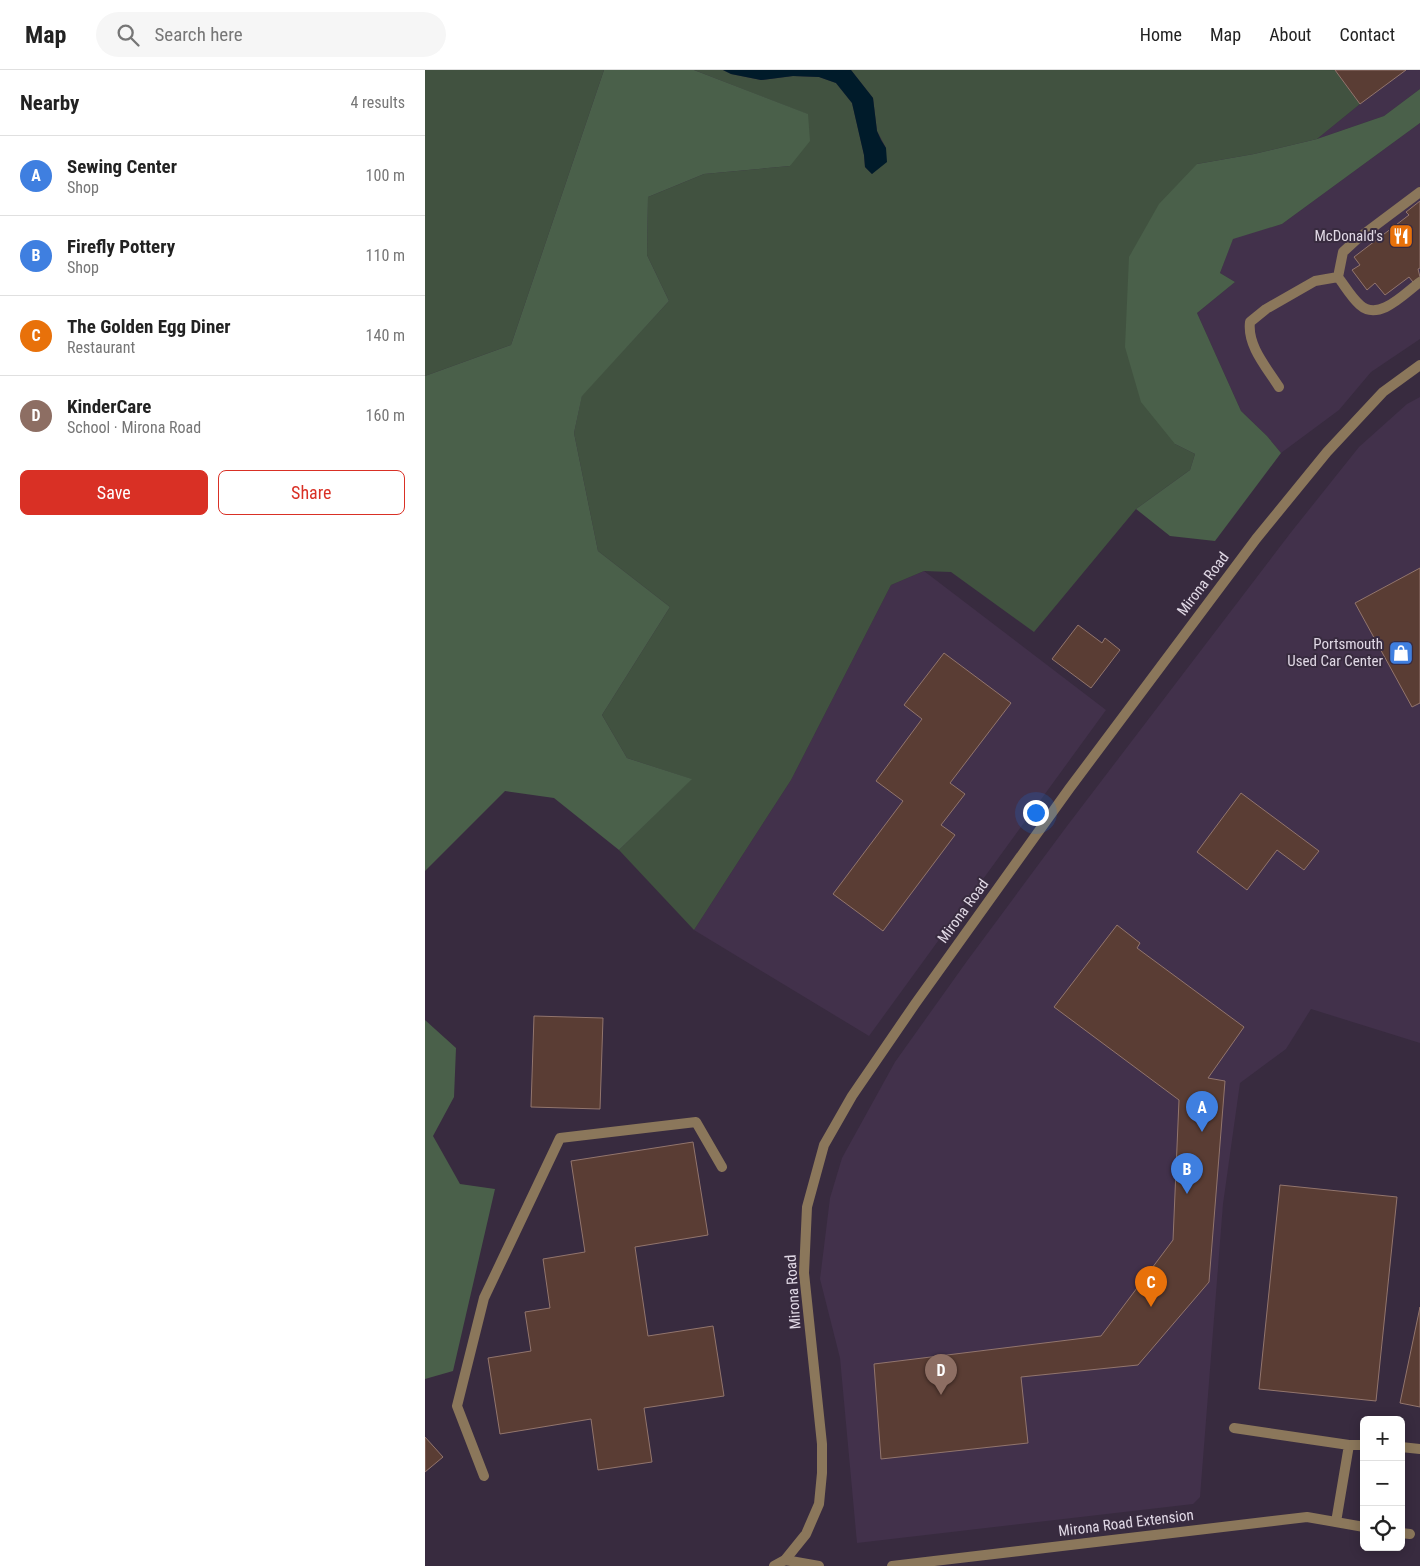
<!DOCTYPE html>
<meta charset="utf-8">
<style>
body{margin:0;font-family:"Roboto Condensed",sans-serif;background:#f6f6f6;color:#222}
.controls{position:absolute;right:15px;bottom:15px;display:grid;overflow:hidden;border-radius:8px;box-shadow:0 2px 12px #0003}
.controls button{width:45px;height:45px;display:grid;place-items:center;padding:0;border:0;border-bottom:1px solid #e0e0e0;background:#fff;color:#222;font:25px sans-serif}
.you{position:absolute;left:610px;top:742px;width:18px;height:18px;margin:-12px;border:4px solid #fff;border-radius:50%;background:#1a73e8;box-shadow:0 0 0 8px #1a73e833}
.badge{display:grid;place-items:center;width:32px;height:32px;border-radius:50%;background:#d93025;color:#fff;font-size:16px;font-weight:700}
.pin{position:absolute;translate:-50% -41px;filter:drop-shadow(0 1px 2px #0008)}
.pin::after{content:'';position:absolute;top:26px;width:18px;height:15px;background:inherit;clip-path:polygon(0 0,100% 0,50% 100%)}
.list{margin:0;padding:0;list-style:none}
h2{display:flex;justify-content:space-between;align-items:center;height:65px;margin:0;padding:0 20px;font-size:21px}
h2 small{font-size:16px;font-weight:400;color:#767676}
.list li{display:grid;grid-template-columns:32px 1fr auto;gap:15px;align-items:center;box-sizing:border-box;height:80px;padding:0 20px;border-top:1px solid #e0e0e0}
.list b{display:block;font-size:19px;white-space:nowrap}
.list p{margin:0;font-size:16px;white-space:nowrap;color:#767676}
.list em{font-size:16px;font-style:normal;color:#767676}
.actions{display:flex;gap:10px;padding:15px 20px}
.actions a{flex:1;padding:11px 0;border:1px solid #d93025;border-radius:8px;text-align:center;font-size:18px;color:#d93025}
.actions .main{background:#d93025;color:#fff}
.icon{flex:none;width:28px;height:28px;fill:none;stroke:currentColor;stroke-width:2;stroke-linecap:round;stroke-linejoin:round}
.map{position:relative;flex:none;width:995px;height:1496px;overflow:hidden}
header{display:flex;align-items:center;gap:30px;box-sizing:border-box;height:70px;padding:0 25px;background:#fff;border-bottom:1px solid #e0e0e0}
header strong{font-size:24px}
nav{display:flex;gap:28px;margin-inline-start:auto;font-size:18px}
.search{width:350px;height:45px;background:#f6f6f6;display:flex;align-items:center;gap:12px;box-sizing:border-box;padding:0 18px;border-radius:28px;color:#767676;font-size:19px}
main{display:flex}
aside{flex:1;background:#fff}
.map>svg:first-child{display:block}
.built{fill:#42314b}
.green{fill:#415240}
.forest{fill:#4a604a}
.water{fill:#001b2a}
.building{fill:#5a3d34;stroke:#92756d}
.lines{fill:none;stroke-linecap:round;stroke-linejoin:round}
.lane{stroke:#8b775b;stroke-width:10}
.street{stroke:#8b775b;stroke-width:10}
.labels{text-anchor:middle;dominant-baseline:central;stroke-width:4;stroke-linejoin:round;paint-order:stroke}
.poi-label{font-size:15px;fill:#e0d8e5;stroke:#382b3f;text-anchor:end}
.street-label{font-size:15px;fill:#e0d8e5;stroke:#382b3f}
</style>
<header>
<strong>Map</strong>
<div class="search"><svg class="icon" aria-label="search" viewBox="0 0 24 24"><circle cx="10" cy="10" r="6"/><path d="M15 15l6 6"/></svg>Search here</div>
<nav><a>Home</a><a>Map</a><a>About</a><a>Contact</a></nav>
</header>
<main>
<aside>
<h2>Nearby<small>4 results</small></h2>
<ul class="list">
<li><span class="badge" style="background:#3f7fe0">A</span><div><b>Sewing Center</b><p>Shop</p></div><em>100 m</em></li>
<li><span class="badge" style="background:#3f7fe0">B</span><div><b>Firefly Pottery</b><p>Shop</p></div><em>110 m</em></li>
<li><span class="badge" style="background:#e8710a">C</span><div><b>The Golden Egg Diner</b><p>Restaurant</p></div><em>140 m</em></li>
<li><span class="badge" style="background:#8d6e63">D</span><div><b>KinderCare</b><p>School · Mirona Road</p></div><em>160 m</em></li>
</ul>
<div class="actions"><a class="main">Save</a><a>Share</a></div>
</aside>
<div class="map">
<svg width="995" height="1496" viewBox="0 0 995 1496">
<rect width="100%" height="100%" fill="#382b3f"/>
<!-- built -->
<path class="built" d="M910,0H995V19L959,46L892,69L935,34Z
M995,53V269L946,302L914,340L856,383L842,366L816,341L772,243L810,212L795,203L808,168L857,154Z
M995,327V973L886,939L861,979L815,1013L798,1134L775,1427L768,1434L432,1473L415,1288L395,1209L405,1128L417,1088L470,992L542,891L642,756L867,461L934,377L982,334Z
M499,501L681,640L444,966L269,860L366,710L466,515Z"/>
<!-- green -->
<path class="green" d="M0,0H179L86,275L0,306Z
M269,0H298L306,4L336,10L368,6L394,7L411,13L427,33L439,85L440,97L447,104L461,78L452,61L448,28L426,0H910L935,34L892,69L829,84L772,94L750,374L770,384L765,400L711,439L609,562L526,502L499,501L466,515L366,710L269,860L194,780L266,709L202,688L177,645L245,537L173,481L149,363L157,325L244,231L222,185L223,127L279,104L365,96L382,44Z"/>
<!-- forest -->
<path class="forest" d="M179,0H269L383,44L385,71L365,96L279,104L223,127L222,185L244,231L157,326L149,363L173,481L245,537L177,645L202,688L267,709L194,780L129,728L80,721L0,801V306L86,275Z
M995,19V53L857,154L808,169L795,203L810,212L772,243L816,341L842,366L856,383L790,471L745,466L711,439L765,400L770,384L750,374L716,332L700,277L704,187L734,134L772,94L829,84L892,69L959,46Z
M0,950L31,978L29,1027L8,1066L35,1114L70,1119L28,1301L0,1309Z"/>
<!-- water -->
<path class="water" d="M298,0H426L448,28L452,61L456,70L461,78L462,92L447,104L440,97L439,85L427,33L411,13L394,7L368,6L336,10L306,4Z"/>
<!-- building -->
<path class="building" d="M910,0H981L935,34Z
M995,131V198L993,199L995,207L988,212L984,207L960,225L950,213L942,220L927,200L935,195L929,187L984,145L981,142Z
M995,498V633L987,637L930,533Z
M653,555L677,573L680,568L695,580L666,618L627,589Z
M519,583L586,633L525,713L540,724L516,755L530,765L458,861L408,824L478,731L451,711L497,649L479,635Z
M816,723L894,781L879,800L852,780L822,820L772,782Z
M692,855L715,873L712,878L819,957L783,1008L800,1011L784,1212L713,1295L596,1307L603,1373L456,1389L449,1294L676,1266L748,1170L754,1030L629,937Z
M109,946L178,948L175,1039L106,1037Z
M268,1072L283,1165L210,1177L223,1266L288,1256L299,1326L219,1338L227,1392L173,1400L166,1349L75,1364L63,1288L106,1281L100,1242L125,1238L118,1189L160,1182L146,1091Z
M855,1115L972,1127L951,1331L834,1319Z
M995,1237V1337L975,1333Z
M0,1367L18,1387L0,1402Z"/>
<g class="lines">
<!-- lane -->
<path class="lane" d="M995,122L931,170L918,182L913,207C920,216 926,227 935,235C954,252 980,223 995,212
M854,317C842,298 822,276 825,252L841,239L890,211L913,207
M809,1358L924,1375L911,1452
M924,1375H939
M976,1377L995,1379
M59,1406L32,1336L59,1228L135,1068L271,1052L297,1097
M976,1463L985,1464
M360,1490L394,1496
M467,1496L882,1447L939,1457"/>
<!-- street -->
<path class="street" d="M349,1496L360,1490L381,1464L394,1434L397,1403V1374L379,1203L382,1137L399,1075L427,1026L490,934L644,719L831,469L902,382L958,322L995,295"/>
</g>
<!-- icons -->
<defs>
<symbol id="restaurant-square" viewBox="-11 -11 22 22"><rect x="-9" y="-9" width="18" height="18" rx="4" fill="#e8710a" stroke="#382b3f"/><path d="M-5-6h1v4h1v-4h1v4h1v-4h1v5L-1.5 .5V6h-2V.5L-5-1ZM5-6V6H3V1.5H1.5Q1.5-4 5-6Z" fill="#fff"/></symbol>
<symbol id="shop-square" viewBox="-11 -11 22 22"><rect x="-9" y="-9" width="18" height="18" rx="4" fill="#3f7fe0" stroke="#382b3f"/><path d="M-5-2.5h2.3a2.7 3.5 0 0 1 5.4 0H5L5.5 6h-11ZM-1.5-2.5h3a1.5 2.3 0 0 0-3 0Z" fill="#fff"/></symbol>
</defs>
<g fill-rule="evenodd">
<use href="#restaurant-square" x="962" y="152" width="28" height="28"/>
<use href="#shop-square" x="962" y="569" width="28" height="28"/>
</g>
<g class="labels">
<!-- poi labels -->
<g class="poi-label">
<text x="958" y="166">McDonald's</text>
<text x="958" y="574">Portsmouth<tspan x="958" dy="17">Used Car Center</tspan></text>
</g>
<!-- street labels -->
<g class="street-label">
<text transform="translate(778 514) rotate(-53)">Mirona Road</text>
<text transform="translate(538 841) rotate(-54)">Mirona Road</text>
<text transform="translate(368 1222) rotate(-94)">Mirona Road</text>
<text transform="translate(701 1453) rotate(-7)">Mirona Road Extension</text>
</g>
</g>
</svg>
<div class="controls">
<button>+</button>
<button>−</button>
<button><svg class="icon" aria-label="locate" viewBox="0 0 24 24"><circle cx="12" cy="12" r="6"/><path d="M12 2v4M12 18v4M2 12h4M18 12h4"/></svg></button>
</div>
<div class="you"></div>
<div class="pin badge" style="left:777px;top:1062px;background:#3f7fe0">A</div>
<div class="pin badge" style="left:762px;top:1124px;background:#3f7fe0">B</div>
<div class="pin badge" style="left:726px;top:1237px;background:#e8710a">C</div>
<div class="pin badge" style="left:516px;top:1325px;background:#8d6e63">D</div>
</div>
</main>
